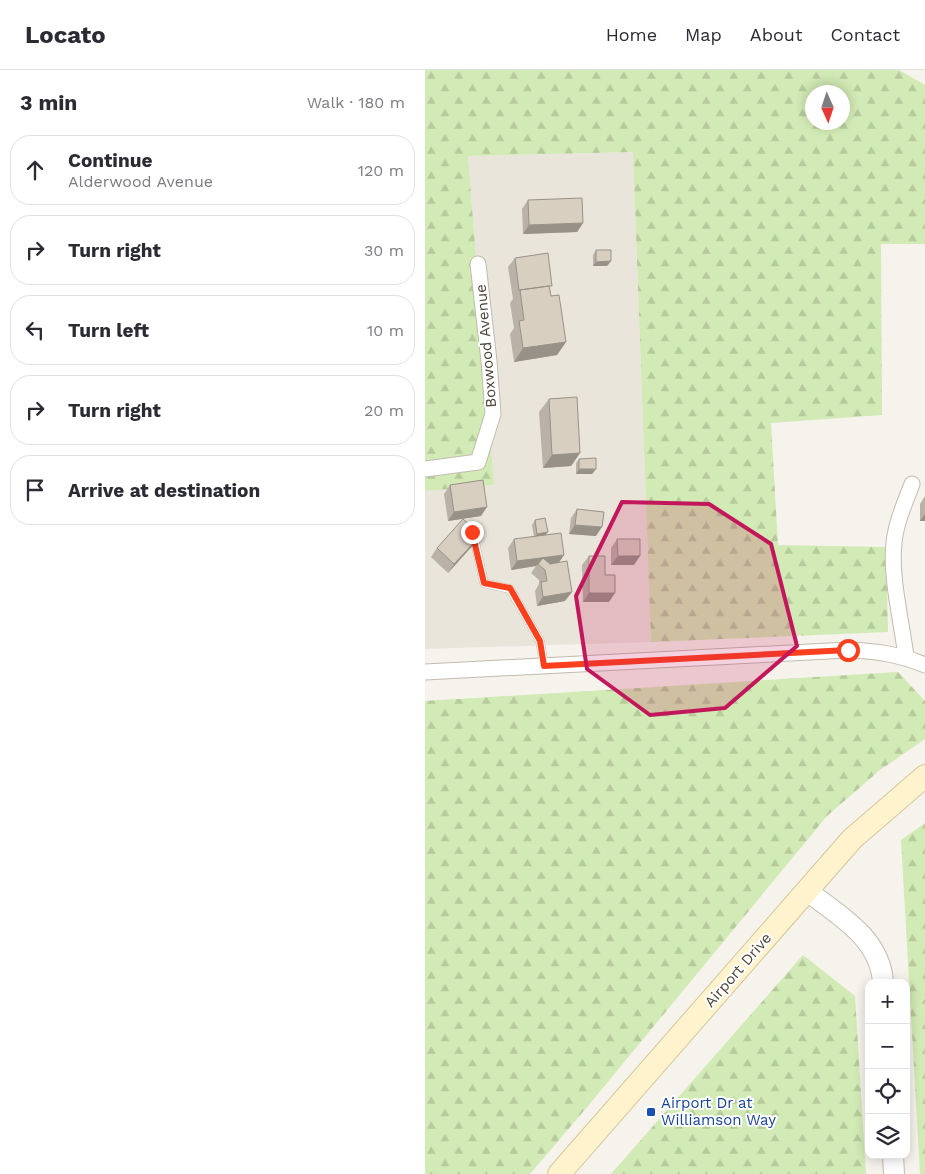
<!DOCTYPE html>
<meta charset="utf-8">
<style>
body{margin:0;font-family:"Work Sans",sans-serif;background:#f7f7f7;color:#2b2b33}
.controls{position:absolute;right:15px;bottom:15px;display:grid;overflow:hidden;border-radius:10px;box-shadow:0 2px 12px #0003}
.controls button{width:45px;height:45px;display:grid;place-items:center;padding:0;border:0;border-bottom:1px solid #e1e1e2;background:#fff;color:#2b2b33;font:25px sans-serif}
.compass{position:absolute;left:380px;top:15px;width:45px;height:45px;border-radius:50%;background:#fff;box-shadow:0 2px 12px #0003;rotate:177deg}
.stop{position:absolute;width:15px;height:15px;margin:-11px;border:4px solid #fc3f1d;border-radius:50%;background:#fff}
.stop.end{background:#fc3f1d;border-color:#fff;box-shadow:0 1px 5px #0008}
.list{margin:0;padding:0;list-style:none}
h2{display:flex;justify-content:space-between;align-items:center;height:65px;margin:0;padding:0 20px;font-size:21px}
h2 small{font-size:16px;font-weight:400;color:#7c7c81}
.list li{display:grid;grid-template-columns:32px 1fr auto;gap:15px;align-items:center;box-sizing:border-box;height:70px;margin:0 10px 10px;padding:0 10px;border:1px solid #e1e1e2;border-radius:20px}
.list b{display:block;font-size:19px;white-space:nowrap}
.list p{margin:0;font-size:16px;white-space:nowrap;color:#7c7c81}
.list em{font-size:16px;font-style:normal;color:#7c7c81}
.icon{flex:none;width:28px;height:28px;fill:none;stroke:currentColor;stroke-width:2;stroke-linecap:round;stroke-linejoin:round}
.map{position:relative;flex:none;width:500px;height:1104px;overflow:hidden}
header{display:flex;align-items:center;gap:30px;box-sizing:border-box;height:70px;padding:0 25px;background:#fff;border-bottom:1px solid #e1e1e2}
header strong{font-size:24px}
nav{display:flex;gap:28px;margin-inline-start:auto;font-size:18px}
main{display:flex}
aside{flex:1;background:#fff}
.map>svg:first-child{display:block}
.residential{fill:#eae5da}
.forest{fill:url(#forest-firs);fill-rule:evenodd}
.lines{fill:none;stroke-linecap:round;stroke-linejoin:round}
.service-casing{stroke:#c2bbae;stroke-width:9}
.minor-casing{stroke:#c2bbae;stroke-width:17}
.tertiary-casing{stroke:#c2bbae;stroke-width:22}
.secondary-casing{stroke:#d6c79b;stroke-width:24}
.service{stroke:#fff;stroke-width:8}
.minor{stroke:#fff;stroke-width:15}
.tertiary{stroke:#fff;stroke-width:20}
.secondary{stroke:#fff3cd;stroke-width:22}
.wall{fill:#bab2a6}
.shaded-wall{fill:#979187}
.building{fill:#d8cfc1;stroke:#979187}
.route{stroke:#fc3f1d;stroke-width:6}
.marked{fill:#c2185b;fill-opacity:0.2;stroke:#c2185b;stroke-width:4;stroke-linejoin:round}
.transit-dot{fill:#1a4fb4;stroke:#fff;stroke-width:2}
.labels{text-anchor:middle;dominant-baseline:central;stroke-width:4;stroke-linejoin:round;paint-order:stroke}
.street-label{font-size:15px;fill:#4b4439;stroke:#fff}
.transit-label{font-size:15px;fill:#164399;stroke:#fff;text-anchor:start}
</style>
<header>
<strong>Locato</strong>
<nav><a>Home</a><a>Map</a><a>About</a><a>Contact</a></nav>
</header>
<main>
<aside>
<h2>3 min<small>Walk · 180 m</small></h2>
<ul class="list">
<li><svg class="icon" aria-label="ahead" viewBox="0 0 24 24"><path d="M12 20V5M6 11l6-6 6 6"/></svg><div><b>Continue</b><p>Alderwood Avenue</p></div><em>120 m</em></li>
<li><svg class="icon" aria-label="right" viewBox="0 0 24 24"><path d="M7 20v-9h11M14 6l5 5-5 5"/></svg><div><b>Turn right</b></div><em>30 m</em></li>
<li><svg class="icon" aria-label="left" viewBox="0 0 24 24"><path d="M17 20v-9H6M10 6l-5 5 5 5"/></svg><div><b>Turn left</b></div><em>10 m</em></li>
<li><svg class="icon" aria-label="right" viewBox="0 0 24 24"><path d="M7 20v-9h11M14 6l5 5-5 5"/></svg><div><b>Turn right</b></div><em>20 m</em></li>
<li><svg class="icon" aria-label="arrive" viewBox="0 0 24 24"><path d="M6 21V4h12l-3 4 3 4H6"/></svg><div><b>Arrive at destination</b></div></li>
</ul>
</aside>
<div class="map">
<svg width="500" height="1104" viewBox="0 0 500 1104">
<defs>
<pattern id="forest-firs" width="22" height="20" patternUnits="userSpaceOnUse" patternTransform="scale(1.25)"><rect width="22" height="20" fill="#d2eab5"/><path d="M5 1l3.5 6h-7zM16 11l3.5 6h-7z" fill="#b6ca9c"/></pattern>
</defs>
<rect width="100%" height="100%" fill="#f6f3ec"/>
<!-- residential -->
<path class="residential" d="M208,82L226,572L0,579V421L69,415L43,86Z"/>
<!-- forest -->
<path class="forest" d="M0,0H474L500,15V174H456L457,345L346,353L353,475L461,477L463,562L226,572L208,82L43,86L69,415L0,421ZM388,22H418V52H388Z
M473,602L500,631V669L455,700L402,746L163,1036L105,1104H0V631Z
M500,753V1104H495L476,770Z
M378,885L430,926L441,1104H186Z"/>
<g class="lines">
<defs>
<path id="service" d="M48,463L59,513L85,519L115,571L119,595"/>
<path id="minor" d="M0,399L53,392L68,344L64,291L53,194
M481,587C477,553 465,506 469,473C471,452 480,433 487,414
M0,602L423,580C452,581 473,584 500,595"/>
<path id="tertiary" d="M382,821C414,845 456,869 458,913
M468,1085L469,1104"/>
<path id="secondary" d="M134,1104L427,769L500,706"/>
</defs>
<!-- service casing -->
<use href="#service" class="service-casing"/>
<!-- minor casing -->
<use href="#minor" class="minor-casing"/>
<!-- tertiary casing -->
<use href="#tertiary" class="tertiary-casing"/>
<!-- secondary casing -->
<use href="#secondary" class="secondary-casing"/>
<!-- service -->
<use href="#service" class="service"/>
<!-- minor -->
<use href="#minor" class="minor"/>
<!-- tertiary -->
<use href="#tertiary" class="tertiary"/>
<!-- secondary -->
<use href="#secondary" class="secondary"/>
</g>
<!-- wall -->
<path class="wall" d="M103,130L158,153L152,162L98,164L97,139Z
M171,180L186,191L182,196H168V185Z
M90,188L125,219L126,226L141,272L132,285L89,292L85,264L89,258L85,233L88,229L83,197Z
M124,329L155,383L146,396L118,398L114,342Z
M154,389L171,399L167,404H151V393Z
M25,415L56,446L23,451L19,424Z
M500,426V451H495V434Z
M152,439L171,466L144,464L146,448Z
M110,450L123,462L120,465L139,485L133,493L140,531L112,536L110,521L114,514V510L106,503L111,496L86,500L83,478L89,469L109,467L107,455Z
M56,465L49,474L23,503L6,487L12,478Z
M192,469L209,495H186V478Z
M164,486L180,505L184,532H158L157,495Z"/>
<!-- shaded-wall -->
<path class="shaded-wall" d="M158,153L152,162L98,164L104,155Z
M186,191L182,196H168L171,192Z
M141,272L132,285L89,292L98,278Z
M155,383L146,396L118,398L127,385Z
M154,399H171L167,404H151Z
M62,437L56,446L23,451L29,442Z
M500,444V451H495Z
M150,455L177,457L171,466L144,464Z
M123,462L119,467L109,469L112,464Z
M56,465L49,474L23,503L29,494Z
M139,485L133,494H113L111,496L86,500L92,491Z
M193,486H215L209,495H186Z
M147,522L140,531L112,536L118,527Z
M164,523H190L184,532H158Z"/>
<!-- building -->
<path class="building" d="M157,128L158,153L104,155L103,130Z
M171,180H186V191L171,192Z
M123,183L127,216H124L94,220L90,188Z
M124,216L126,226L134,225L141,272L98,278L94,251L99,250L95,220Z
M152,327L155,383L127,385L124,329Z
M171,388V399H154V389Z
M58,410L62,437L29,442L25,415Z
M152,439L179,442L177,457L150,455Z
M120,448L123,462L112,464L110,450Z
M38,449L56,465L29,494L12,478Z
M136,463L139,485L92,491L89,469Z
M192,469H215V486H193Z
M164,486H180V505H190V523H164Z
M118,488L125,494L142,491L147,522L118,527L116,512L122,511L120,500L113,494Z"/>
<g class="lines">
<!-- route -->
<path class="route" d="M47,462L59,513L85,518L115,571L119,596L423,580"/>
</g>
<!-- marked area -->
<path class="marked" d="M197,432L284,434L346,474L372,576L300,638L225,645L162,599L151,526Z"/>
<!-- markers -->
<rect class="transit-dot" x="221" y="1037" width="10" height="10" rx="2.5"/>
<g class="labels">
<!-- street labels -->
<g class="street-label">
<text transform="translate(61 276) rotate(-95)">Boxwood Avenue</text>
<text transform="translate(313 900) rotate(-49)">Airport Drive</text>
</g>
<!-- transit labels -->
<g class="transit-label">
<text x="236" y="1033">Airport Dr at<tspan x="236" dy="17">Williamson Way</tspan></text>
</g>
</g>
</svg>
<div class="controls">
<button>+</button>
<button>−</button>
<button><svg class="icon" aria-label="locate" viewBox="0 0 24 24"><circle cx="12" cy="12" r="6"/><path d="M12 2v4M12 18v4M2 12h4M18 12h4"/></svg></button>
<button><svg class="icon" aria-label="layers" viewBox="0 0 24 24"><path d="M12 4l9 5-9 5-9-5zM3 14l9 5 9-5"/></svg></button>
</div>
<svg class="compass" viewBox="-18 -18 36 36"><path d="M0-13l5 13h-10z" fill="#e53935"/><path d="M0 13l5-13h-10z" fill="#7c7c81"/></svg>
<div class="stop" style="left:423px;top:580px"></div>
<div class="stop end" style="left:47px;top:462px"></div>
</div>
</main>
